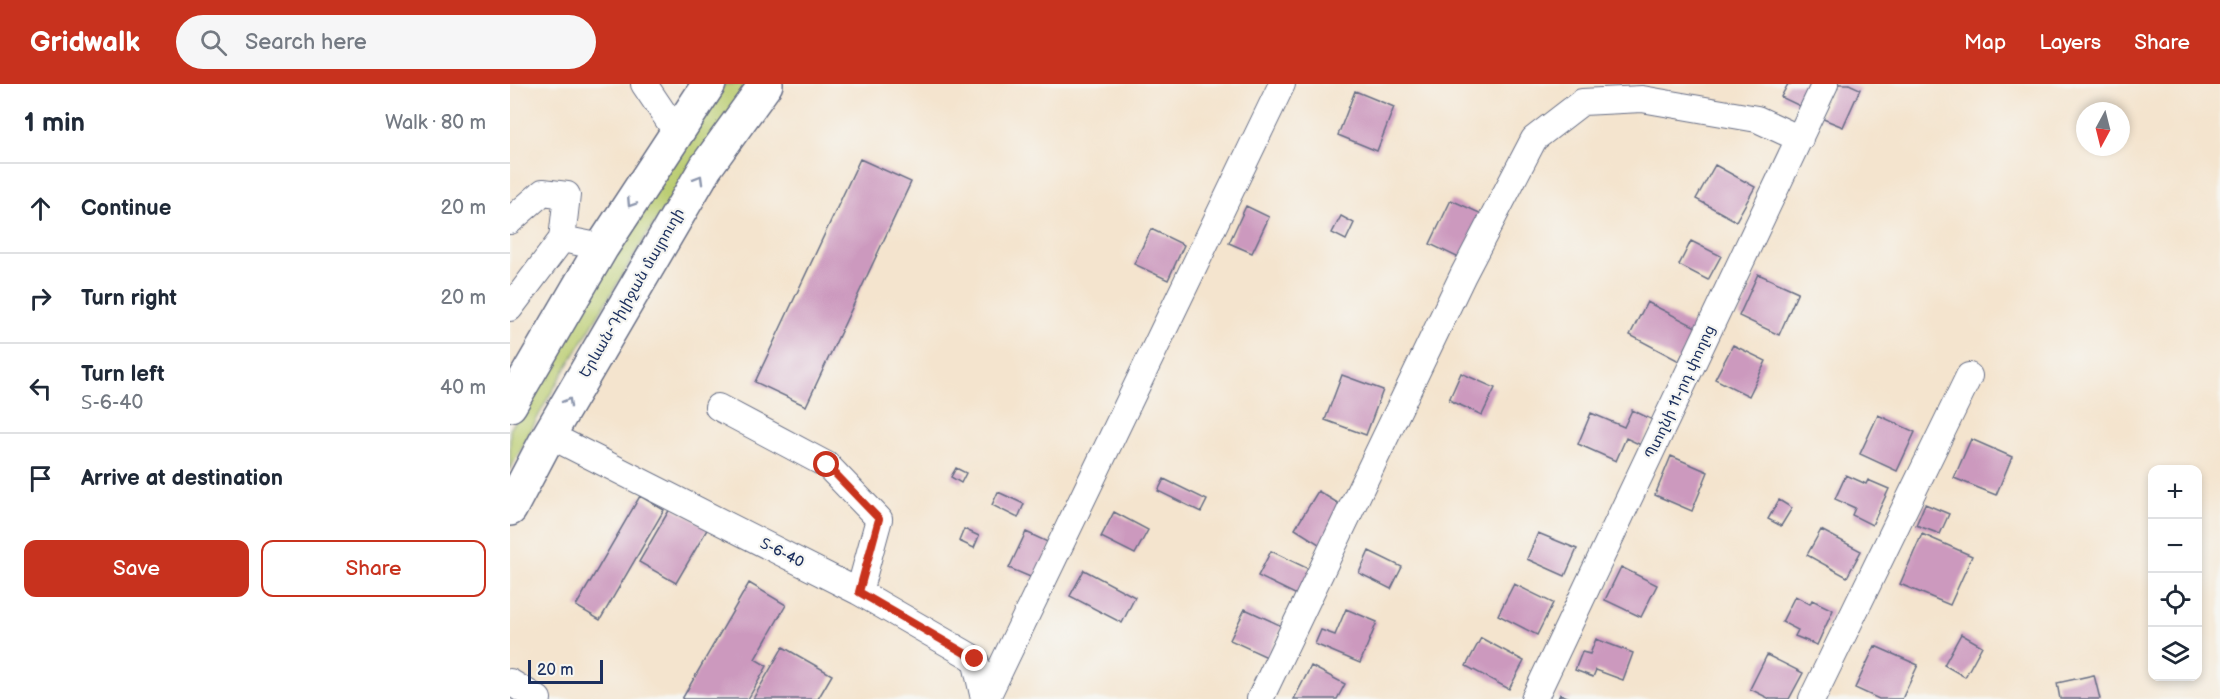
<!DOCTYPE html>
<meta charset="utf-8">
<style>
body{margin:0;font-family:"Balsamiq Sans","Noto Sans Armenian",sans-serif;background:#f6f6f7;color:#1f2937}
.controls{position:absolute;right:18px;bottom:18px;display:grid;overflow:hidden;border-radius:12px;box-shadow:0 3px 9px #0003}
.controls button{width:54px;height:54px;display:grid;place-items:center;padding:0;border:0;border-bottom:2px solid #e0e1e3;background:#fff;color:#1f2937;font:30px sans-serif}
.compass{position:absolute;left:1566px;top:18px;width:54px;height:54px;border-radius:50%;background:#fff;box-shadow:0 3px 9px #0003;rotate:187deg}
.scale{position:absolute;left:18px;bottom:15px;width:75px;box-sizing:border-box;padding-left:6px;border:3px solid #1b2f5e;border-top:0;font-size:16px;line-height:21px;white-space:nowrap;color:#1b2f5e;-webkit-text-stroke:4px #f6f6f2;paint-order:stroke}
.stop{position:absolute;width:18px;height:18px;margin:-14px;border:4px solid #c8321e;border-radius:50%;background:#fff}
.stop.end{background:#c8321e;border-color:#fff;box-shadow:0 2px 6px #0008}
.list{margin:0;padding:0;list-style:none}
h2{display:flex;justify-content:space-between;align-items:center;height:78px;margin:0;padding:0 24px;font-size:26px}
h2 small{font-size:20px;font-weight:400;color:#747a83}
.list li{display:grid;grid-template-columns:39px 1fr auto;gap:18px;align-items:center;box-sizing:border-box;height:90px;padding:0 24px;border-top:2px solid #e0e1e3}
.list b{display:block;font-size:22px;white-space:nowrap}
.list p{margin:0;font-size:20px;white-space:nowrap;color:#747a83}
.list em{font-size:20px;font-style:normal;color:#747a83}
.actions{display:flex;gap:12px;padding:18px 24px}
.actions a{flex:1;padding:14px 0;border:2px solid #c8321e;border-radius:12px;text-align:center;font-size:21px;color:#c8321e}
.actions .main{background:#c8321e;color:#fff}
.icon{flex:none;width:33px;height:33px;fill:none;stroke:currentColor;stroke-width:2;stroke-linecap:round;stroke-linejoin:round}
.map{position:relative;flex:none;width:1710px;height:615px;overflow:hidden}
header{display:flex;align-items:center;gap:36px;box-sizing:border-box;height:84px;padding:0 30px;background:#c8321e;color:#fff}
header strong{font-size:28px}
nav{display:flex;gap:33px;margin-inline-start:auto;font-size:21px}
.search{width:420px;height:54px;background:#f6f6f7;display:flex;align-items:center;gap:15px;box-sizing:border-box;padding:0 21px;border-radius:33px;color:#747a83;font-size:22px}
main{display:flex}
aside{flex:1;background:#fff}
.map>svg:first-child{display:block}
.green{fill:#bacc70;stroke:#6a7e67;stroke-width:1.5}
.building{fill:#cc99be}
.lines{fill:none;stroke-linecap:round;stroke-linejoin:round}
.minor-casing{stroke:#676e85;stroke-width:28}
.highway-casing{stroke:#676e85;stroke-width:36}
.minor{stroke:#fff;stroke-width:26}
.highway{stroke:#fff;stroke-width:33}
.oneway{stroke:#8d97ae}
.route{stroke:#c8321e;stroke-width:8}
.labels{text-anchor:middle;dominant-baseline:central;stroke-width:4.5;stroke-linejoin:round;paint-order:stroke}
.street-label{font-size:15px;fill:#1b2f5e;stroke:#f6f6f2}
</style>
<header>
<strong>Gridwalk</strong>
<div class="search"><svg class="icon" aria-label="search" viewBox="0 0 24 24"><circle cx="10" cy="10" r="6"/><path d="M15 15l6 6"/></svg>Search here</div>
<nav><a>Map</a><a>Layers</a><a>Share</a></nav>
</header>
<main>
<aside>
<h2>1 min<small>Walk · 80 m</small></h2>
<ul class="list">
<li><svg class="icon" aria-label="ahead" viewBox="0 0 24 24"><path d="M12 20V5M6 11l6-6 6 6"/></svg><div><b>Continue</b></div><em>20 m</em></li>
<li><svg class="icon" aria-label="right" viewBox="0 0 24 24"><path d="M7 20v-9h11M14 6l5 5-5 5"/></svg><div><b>Turn right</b></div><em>20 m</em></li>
<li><svg class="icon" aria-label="left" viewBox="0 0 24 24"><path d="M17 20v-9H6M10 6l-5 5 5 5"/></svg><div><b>Turn left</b><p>Տ-6-40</p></div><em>40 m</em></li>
<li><svg class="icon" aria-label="arrive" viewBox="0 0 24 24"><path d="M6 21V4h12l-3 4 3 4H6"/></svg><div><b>Arrive at destination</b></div></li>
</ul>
<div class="actions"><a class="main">Save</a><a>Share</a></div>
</aside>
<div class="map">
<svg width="1710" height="615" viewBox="0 0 1710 615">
<rect width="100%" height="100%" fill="#f6f6f2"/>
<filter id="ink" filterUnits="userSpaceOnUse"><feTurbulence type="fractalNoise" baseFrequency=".0167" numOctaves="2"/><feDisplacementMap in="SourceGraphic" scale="12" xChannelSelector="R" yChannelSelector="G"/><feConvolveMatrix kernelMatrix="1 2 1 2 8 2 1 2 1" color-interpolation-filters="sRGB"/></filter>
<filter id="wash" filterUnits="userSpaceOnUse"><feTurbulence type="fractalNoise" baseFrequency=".008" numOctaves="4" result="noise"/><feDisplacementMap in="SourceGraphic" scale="24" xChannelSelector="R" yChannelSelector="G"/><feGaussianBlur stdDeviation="1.35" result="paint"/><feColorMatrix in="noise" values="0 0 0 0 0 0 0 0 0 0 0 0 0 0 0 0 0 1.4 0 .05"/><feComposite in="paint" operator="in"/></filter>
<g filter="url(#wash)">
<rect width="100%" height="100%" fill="#f4e4ce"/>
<!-- green -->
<path class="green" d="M215,0H239L136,152L38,314L0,386V346L111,153Z"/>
<g id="blocks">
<!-- building -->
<path class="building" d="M1278,0H1301L1290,22L1271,13Z
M1326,0H1339L1350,5L1333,43L1311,34Z
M845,7L884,23L867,67L828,51Z
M350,75L401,98L296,322L245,298Z
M1205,81L1245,103L1226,137L1186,115Z
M941,116L972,130L951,175L920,160Z
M736,122L759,133L742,169L719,159Z
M831,132L844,139L836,156L822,149Z
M641,145L674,161L658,196L624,180Z
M1181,157L1211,172L1198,196L1169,181Z
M1248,190L1288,208L1269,251L1229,232Z
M1137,218L1186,243L1169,277L1120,251Z
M1223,261L1256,277L1239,312L1205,295Z
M951,289L985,304L972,331L939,316Z
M832,291L873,306L856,351L815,336Z
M1122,326L1143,336L1131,361L1116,354L1106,377L1068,360L1081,329L1114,343Z
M1368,331L1405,348L1387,387L1350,370Z
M1461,355L1502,373L1486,411L1444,394Z
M1161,372L1198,388L1182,427L1145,411Z
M446,384L456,389L451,399L441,393Z
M1336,391L1356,400L1358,396L1379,405L1362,441L1342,431L1345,424L1325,415Z
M654,395L697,416L691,428L648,407Z
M808,407L836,424L812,462L785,445Z
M488,408L514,420L508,434L482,421Z
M130,412L154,426L90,536L66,522Z
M1269,416L1282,424L1271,442L1258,435Z
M1415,420L1439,430L1430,450L1406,441Z
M161,423L198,444L166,499L129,478Z
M604,428L638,446L625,470L591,453Z
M454,445L469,452L464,464L449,457Z
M1311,446L1351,467L1337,493L1297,471Z
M516,448L542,460L525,495L499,484Z
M1028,449L1067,465L1055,492L1017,475Z
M1412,450L1462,472L1440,521L1390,500Z
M761,467L803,487L791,513L748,492Z
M859,467L892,483L881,505L849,489Z
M1111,483L1147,501L1131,533L1095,516Z
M574,486L625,513L612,539L560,512Z
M239,499L276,521L245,575L257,582L238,615H172Z
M1004,500L1043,519L1027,551L988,531Z
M1285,512L1300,520L1302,516L1323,526L1307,561L1285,552L1288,546L1272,538Z
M735,525L772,542L757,573L720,556Z
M836,525L867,538L850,579L805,560L811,546L825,551Z
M1451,550L1472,562L1455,593L1434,581Z
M971,554L1014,577L999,605L956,582Z
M1086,555L1123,569L1113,596L1086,586L1083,593L1065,586L1072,568L1080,570Z
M1365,562L1408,581L1392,615H1369L1345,604Z
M273,563L322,591L308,615H243Z
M1257,571L1293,589L1279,615H1260L1240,605Z
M801,582L835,600L827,615H784Z
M1584,591L1590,615H1550L1547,599Z
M1050,610L1062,615H1048Z"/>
</g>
</g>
<g filter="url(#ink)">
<use href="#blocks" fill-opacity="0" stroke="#676e85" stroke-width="1.5"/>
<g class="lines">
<defs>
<path id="minor" d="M134,0L167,49
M0,137L33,108L57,111L52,155
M0,224L52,155L92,163
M208,323L317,381L369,435L349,508
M39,351L349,508L465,575L474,615
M0,598L28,615
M476,615L772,0
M750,615L953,191L1024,55L1072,18L1132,15L1247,35L1290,55
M1024,615L1315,0
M1302,615L1459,292"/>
<path id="highway" d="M0,321L92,163L199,0
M0,425L39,351L196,83L256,0"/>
</defs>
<!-- minor casing -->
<use href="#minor" class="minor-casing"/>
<!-- highway casing -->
<use href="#highway" class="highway-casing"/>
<!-- minor -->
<use href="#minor" class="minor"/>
<!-- highway -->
<use href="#highway" class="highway"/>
</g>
<!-- one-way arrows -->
<defs><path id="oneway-chevron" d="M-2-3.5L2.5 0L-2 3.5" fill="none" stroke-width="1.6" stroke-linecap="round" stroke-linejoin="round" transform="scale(1.5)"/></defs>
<g class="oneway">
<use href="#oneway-chevron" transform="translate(189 95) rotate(-60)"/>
<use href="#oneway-chevron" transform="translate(121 119) rotate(123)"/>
<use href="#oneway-chevron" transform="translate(58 318) rotate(-60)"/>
</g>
</g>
<g class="lines" filter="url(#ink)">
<!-- route -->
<path class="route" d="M317,381L369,435L349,508L465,575"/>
</g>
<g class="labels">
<!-- street labels -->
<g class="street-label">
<text transform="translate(122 209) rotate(-60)">Երևան-Դիլիջան մայրուղի</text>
<text transform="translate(1170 308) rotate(-65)">Պտղնի 11-րդ փողոց</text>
<text transform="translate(272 469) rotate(27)">Տ-6-40</text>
</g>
</g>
</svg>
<div class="controls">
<button>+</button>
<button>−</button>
<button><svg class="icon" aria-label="locate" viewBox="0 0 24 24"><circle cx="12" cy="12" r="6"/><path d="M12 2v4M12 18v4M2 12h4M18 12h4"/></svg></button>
<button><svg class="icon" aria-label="layers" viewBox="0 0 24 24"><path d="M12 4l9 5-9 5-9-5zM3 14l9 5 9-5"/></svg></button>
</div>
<svg class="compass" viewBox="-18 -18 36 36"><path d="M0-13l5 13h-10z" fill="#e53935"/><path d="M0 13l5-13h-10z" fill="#747a83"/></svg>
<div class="scale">20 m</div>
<div class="stop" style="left:317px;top:381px"></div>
<div class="stop end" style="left:465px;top:575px"></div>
</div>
</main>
